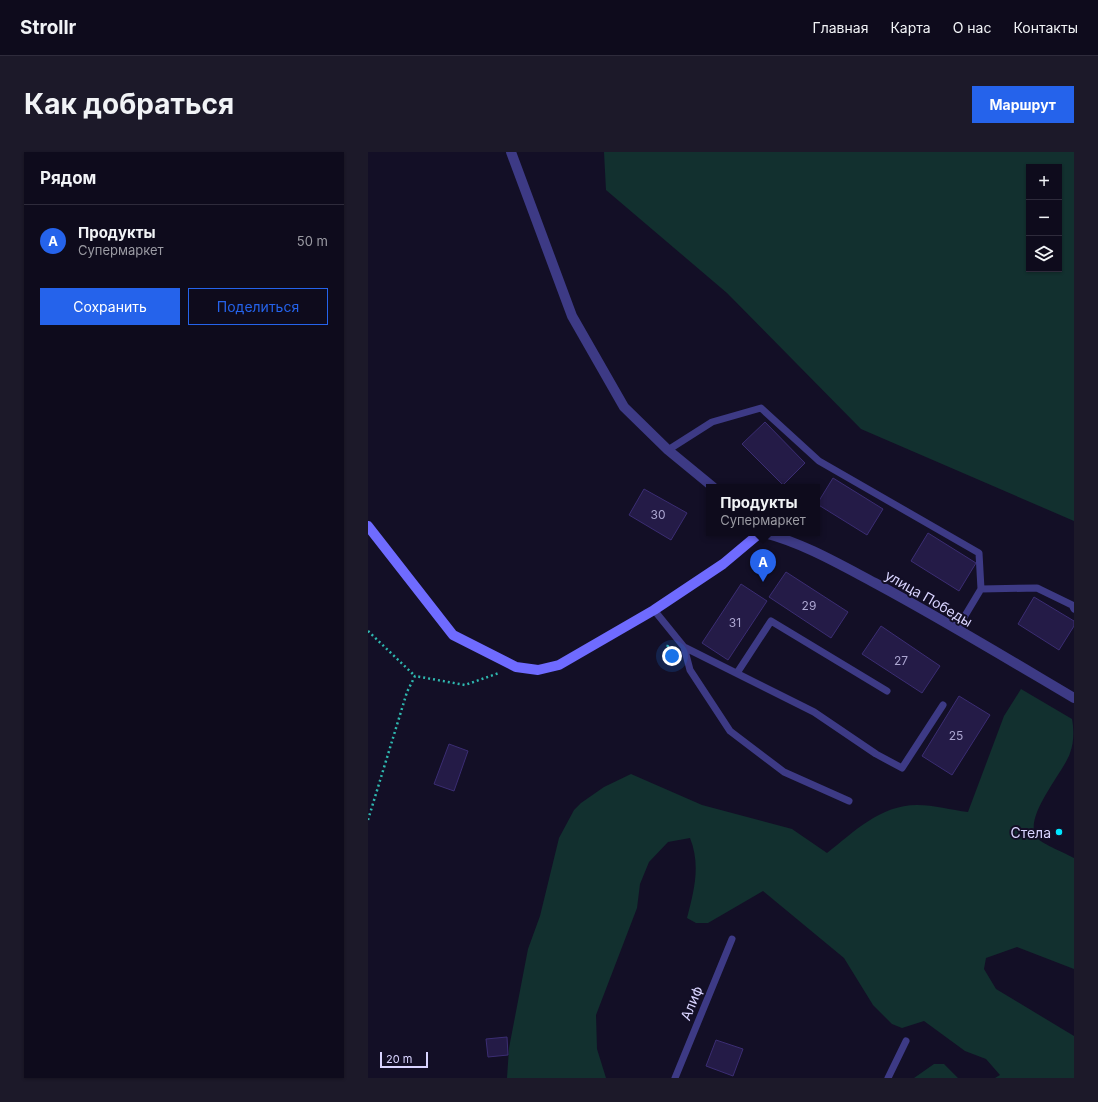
<!DOCTYPE html>
<html lang="ru">
<meta charset="utf-8">
<style>
body{margin:0;font-family:Inter,sans-serif;background:#1c1929;color:#f1f3f6}
.controls{position:absolute;right:12px;top:12px;display:grid;overflow:hidden;border-radius:0px;box-shadow:0 1px 3px #0004}
.controls button{width:36px;height:36px;display:grid;place-items:center;padding:0;border:0;border-bottom:1px solid #2e2b3b;background:#0e0b1c;color:#f1f3f6;font:20px sans-serif}
.scale{position:absolute;left:12px;bottom:10px;width:48px;box-sizing:border-box;padding-left:4px;border:2px solid #d9d4ff;border-top:0;font-size:11px;line-height:14px;white-space:nowrap;color:#d9d4ff;-webkit-text-stroke:3px #130f26;paint-order:stroke}
.you{position:absolute;left:304px;top:504px;width:14px;height:14px;margin:-10px;border:3px solid #fff;border-radius:50%;background:#1a73e8;box-shadow:0 0 0 6px #1a73e833}
.badge{display:grid;place-items:center;width:26px;height:26px;border-radius:50%;background:#2563eb;color:#fff;font-size:13px;font-weight:700}
.pin{position:absolute;translate:-50% -33px;filter:drop-shadow(0 1px 2px #0008)}
.pin::after{content:'';position:absolute;top:21px;width:14px;height:12px;background:inherit;clip-path:polygon(0 0,100% 0,50% 100%)}
.popup{position:absolute;left:338px;top:332px;width:114px;height:52px;box-sizing:border-box;display:grid;place-content:center;border-radius:0px;background:#0e0b1c;filter:drop-shadow(0 1px 3px #0005);font-size:13px;white-space:nowrap;color:#9b9ba3}
.popup b{font-size:15px;color:#f1f3f6}
.popup::after{content:'';position:absolute;left:50%;top:100%;margin-left:-8px;border:8px solid transparent;border-top-color:#0e0b1c}
.list{margin:0;padding:0;list-style:none}
h2{display:flex;justify-content:space-between;align-items:center;height:52px;margin:0;padding:0 16px;font-size:17px}
h2 small{font-size:13px;font-weight:400;color:#9b9ba3}
.list li{display:grid;grid-template-columns:26px 1fr auto;gap:12px;align-items:center;box-sizing:border-box;height:72px;padding:0 16px;border-top:1px solid #2e2b3b}
.list b{display:block;font-size:15px;white-space:nowrap}
.list p{margin:0;font-size:13px;white-space:nowrap;color:#9b9ba3}
.list em{font-size:13px;font-style:normal;color:#9b9ba3}
.actions{display:flex;gap:8px;padding:12px 16px}
.actions a{flex:1;padding:9px 0;border:1px solid #2563eb;border-radius:0px;text-align:center;font-size:14px;color:#2563eb}
.actions .main{background:#2563eb;color:#fff}
.icon{flex:none;width:22px;height:22px;fill:none;stroke:currentColor;stroke-width:2;stroke-linecap:round;stroke-linejoin:round}
.map{position:relative;flex:none;width:706px;height:926px;overflow:hidden;border-radius:0px}
header{display:flex;align-items:center;gap:24px;box-sizing:border-box;height:56px;padding:0 20px;background:#0e0b1c;border-bottom:1px solid #2e2b3b}
header strong{font-size:19px}
nav{display:flex;gap:22px;margin-inline-start:auto;font-size:14px}
.intro{display:flex;align-items:center;justify-content:space-between;box-sizing:border-box;height:96px;padding:0 24px}
h1{margin:0;font-size:28px}
.button{padding:10px 18px;border-radius:0px;background:#2563eb;color:#fff;font-size:14px;font-weight:700}
main{display:flex;gap:24px;padding:0 24px}
aside{flex:1;background:#0e0b1c;border-radius:0px;box-shadow:0 1px 3px #0004}
.map>svg:first-child{display:block}
.green{fill:#12302f;fill-rule:evenodd}
.building{fill:#241b47;stroke:#3b2d73}
.lines{fill:none;stroke-linecap:round;stroke-linejoin:round}
.path{stroke:#2fb8b0;stroke-width:2.5;stroke-dasharray:2 3;stroke-linecap:butt}
.lane{stroke:#3d3a85;stroke-width:7}
.street{stroke:#3d3a85;stroke-width:10}
.secondary{stroke:#6f6bff;stroke-width:10}
.poi-dot{fill:#00e5ff;stroke:#130f26;stroke-width:1.5}
.labels{text-anchor:middle;dominant-baseline:central;stroke-width:4;stroke-linejoin:round;paint-order:stroke}
.number-label{font-size:12px;fill:#aca6d1}
.street-label{font-size:14px;fill:#d9d4ff;stroke:#130f26}
.poi-label{font-size:14px;fill:#d9d4ff;stroke:#130f26;text-anchor:end}
</style>
<header>
<strong>Strollr</strong>
<nav><a>Главная</a><a>Карта</a><a>О нас</a><a>Контакты</a></nav>
</header>
<div class="intro"><h1>Как добраться</h1><a class="button">Маршрут</a></div>
<main>
<aside>
<h2>Рядом<small></small></h2>
<ul class="list">
<li><span class="badge">A</span><div><b>Продукты</b><p>Супермаркет</p></div><em>50 m</em></li>
</ul>
<div class="actions"><a class="main">Сохранить</a><a>Поделиться</a></div>
</aside>
<div class="map">
<svg width="706" height="926" viewBox="0 0 706 926">
<rect width="100%" height="100%" fill="#130f26"/>
<!-- green -->
<path class="green" d="M236,0H706V369L493,277L359,141L238,38ZM661,15H691V117H661Z
M653,537L704,567C706,578 706,591 702,601C696,620 652,668 670,687C675,692 699,702 706,706V817L649,795L618,806L616,817L628,837L706,884V926H627L632,923L618,907L597,899L556,869L534,876L524,872L505,853L476,806L395,739L340,771H328L319,766C326,739 333,713 322,686L300,690L281,710L272,732L269,756L228,863L229,897L238,926H139L141,896L160,797L172,764L191,686L206,658L213,651L236,635L263,622L334,653L424,677L459,701C486,680 512,653 549,653C566,653 583,658 600,660L636,564Z
M566,912H576L590,926H546Z"/>
<!-- building -->
<path class="building" d="M397,270L437,311L415,333L374,292Z
M465,326L515,357L499,383L449,352Z
M276,337L319,361L303,388L261,363Z
M560,381L608,411L591,439L543,409Z
M418,420L480,460L463,486L401,445Z
M373,432L399,449L360,508L334,491Z
M666,445L706,469V474L691,498L650,472Z
M513,474L572,514L554,541L494,502Z
M591,544L622,563L584,623L554,604Z
M81,592L100,599L86,639L66,632Z
M139,885L140,903L120,905L118,887Z
M348,888L375,897L365,924L338,914Z"/>
<g class="lines">
<!-- path -->
<path class="path" d="M0,479L47,524
M300,493L299,496L304,504
M0,668L39,540L47,524L97,533L131,521"/>
<!-- lane -->
<path class="lane" d="M300,298L344,270L393,256L451,309L611,401L613,437L589,477
M613,437L669,436L704,453L706,457
M286,458L316,495L446,560L508,602L534,616L575,553
M316,495L322,518L362,579L416,620L481,649
M369,521L403,469L519,539
M307,926L364,787
M520,926L538,889"/>
<!-- street -->
<path class="street" d="M143,0L204,164L256,255L300,298L345,335
M396,381C435,391 471,412 507,431C574,467 640,507 706,546"/>
<!-- secondary -->
<path class="secondary" d="M0,374L85,483L148,515L170,518L191,513L286,458L355,412L392,381"/>
</g>
<!-- markers -->
<circle class="poi-dot" cx="691" cy="680" r="4"/>
<g class="labels">
<!-- number labels -->
<g class="number-label">
<text x="290" y="362">30</text>
<text x="441" y="453">29</text>
<text x="367" y="470">31</text>
<text x="533" y="508">27</text>
<text x="588" y="583">25</text>
</g>
<!-- street labels -->
<g class="street-label">
<text transform="translate(561 446) rotate(30)">улица Победы</text>
<text transform="translate(323 851) rotate(-68)">Алиф</text>
</g>
<!-- poi labels -->
<g class="poi-label">
<text x="683" y="680">Стела</text>
</g>
</g>
</svg>
<div class="controls">
<button>+</button>
<button>−</button>
<button><svg class="icon" aria-label="layers" viewBox="0 0 24 24"><path d="M12 4l9 5-9 5-9-5zM3 14l9 5 9-5"/></svg></button>
</div>
<div class="scale">20 m</div>
<div class="you"></div>
<div class="pin badge" style="left:395px;top:430px">A</div>
<div class="popup"><b>Продукты</b>Супермаркет</div>
</div>
</main>
